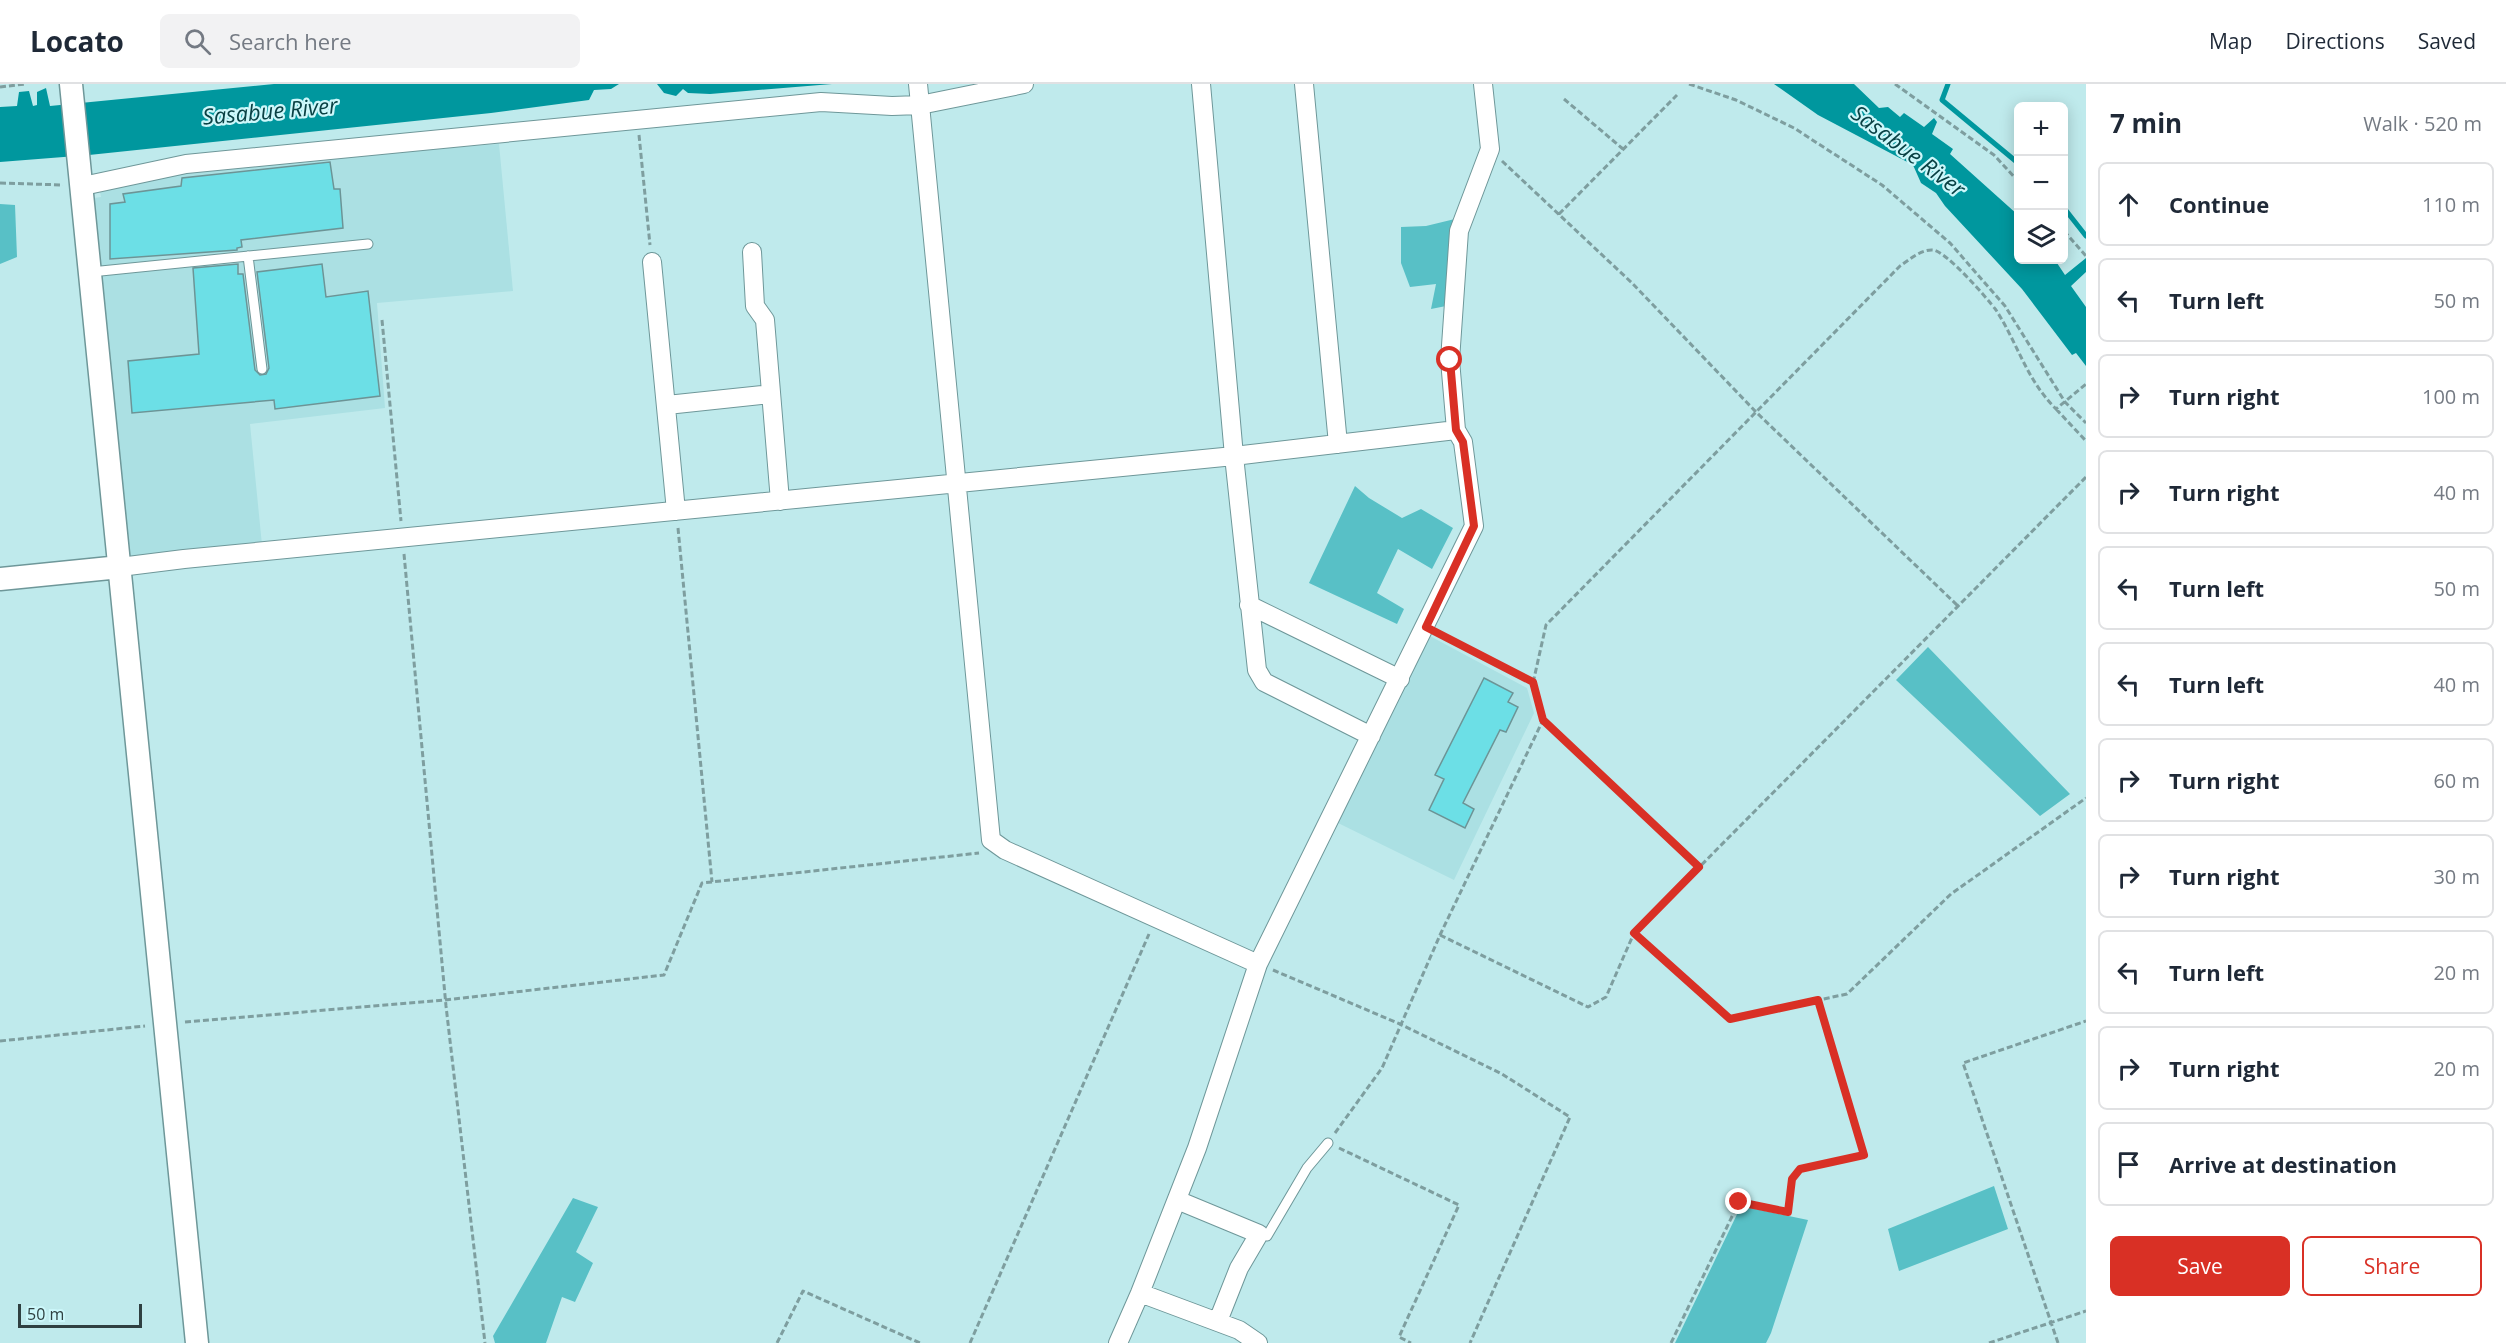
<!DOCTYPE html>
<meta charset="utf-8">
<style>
body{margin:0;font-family:"Open Sans",sans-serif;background:#f2f2f3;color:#1f2937}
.controls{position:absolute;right:18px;top:18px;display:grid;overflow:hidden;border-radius:9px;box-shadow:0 3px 15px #0003}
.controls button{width:54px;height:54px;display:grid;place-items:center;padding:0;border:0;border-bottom:2px solid #e0e1e3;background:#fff;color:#1f2937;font:30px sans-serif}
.scale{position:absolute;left:18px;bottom:15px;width:124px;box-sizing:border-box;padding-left:6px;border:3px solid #2f4041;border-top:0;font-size:16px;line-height:21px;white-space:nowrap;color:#2f4041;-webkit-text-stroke:4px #ccf7fa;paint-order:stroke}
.stop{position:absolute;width:18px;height:18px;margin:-14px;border:4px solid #d93025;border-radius:50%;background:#fff}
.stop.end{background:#d93025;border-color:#fff;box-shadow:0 2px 6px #0008}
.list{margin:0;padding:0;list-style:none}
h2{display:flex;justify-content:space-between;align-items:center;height:78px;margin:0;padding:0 24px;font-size:26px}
h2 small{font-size:20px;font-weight:400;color:#747a83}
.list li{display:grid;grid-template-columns:39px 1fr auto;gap:18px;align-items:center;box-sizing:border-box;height:84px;margin:0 12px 12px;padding:0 12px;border:2px solid #e0e1e3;border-radius:9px}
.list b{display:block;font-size:22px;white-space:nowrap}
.list em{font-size:20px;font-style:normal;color:#747a83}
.actions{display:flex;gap:12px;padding:18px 24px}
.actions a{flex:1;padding:14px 0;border:2px solid #d93025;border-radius:9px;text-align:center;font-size:21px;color:#d93025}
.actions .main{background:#d93025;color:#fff}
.icon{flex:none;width:33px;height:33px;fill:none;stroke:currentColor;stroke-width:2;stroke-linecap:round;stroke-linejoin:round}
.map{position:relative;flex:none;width:2086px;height:1259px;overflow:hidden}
header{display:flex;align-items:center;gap:36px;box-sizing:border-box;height:84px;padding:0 30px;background:#fff;border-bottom:2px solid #e0e1e3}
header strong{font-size:28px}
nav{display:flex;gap:33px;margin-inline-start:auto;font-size:21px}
.search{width:420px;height:54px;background:#f2f2f3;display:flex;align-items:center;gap:15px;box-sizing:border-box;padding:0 21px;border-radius:9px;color:#747a83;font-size:22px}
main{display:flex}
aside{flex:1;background:#fff}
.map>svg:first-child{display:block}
.built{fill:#abe0e3}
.green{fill:#58c0c6}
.water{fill:#00979e}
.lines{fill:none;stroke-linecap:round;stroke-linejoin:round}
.stream{stroke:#00979e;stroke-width:5}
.building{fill:#6cdfe6;stroke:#6c9496;stroke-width:1.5}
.service-casing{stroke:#6e9799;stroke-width:11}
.minor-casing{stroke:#6e9799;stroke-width:20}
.tertiary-casing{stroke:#6e9799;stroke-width:25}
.path{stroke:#7e9e9f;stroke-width:3;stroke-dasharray:6 3;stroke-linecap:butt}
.service{stroke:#fff;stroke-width:9}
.minor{stroke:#fff;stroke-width:18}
.tertiary{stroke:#fff;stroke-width:22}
.route{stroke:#d93025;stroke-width:8}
.labels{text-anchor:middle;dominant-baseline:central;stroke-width:4.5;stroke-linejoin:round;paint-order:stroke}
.water-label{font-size:22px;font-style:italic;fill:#094144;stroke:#ccf7fa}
</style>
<header>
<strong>Locato</strong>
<div class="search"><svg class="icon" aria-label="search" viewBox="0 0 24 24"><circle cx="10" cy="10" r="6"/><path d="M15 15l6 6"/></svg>Search here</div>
<nav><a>Map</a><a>Directions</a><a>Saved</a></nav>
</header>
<main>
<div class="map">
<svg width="2086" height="1259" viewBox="0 0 2086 1259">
<rect width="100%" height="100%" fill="#bfeaec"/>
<!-- built -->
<path class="built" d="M499,60L513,207L377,219L385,324L250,340L262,461L133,475L128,471L94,114L101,113L99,103L184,88L336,73Z
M1428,551L1527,604L1534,629L1454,796L1336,738Z"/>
<!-- green -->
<path class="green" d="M0,120L15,121L17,173L0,180Z
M1459,134L1446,222L1431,225L1436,200L1410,203L1401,179V143L1426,142Z
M1355,402L1369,414L1402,434L1421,425L1453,444L1432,485L1398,465L1377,509L1404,525L1397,540L1309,499Z
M1928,563L2070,710L2040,732L1896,596Z
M1994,1102L2008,1145L1899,1187L1888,1145Z
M573,1114L598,1123L576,1168L593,1179L575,1218L562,1213L546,1259H495L493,1252Z
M1741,1122L1808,1136L1771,1249L1766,1259H1675Z"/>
<!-- water -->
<path class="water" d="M274,0H619L611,5L594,6L589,16L491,29L89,71L0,78V23L17,22L19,8L29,7L33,22L37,21V8L46,4L50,22Z
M657,0H832L710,10L688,9L683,5L676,12L664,9Z
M1774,0H1854L1879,24L1888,23L1900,33L1904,29L1924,43L1934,34L1937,38L1932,50L1953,65L1950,70L2018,131V176H2055L2065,191L2086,174V188L2071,202L2086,223V282L2076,269L2072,271L2022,205L1945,122L1936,109L1921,99L1913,81L1818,31Z"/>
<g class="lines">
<!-- stream -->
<path class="stream" d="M1948,0L1942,16L2018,79
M2064,124L2086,152"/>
</g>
<!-- building -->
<path class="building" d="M330,78L334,105H340L343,144L241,156L242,163L237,164V166L110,175V120L125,118L123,110L181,102L182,94Z
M238,180V190H243L255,286L260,291L266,290L269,284L257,188L322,180L326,213L368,207L380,312L275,325L274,316L132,329L128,277L199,270L193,184Z
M1484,594L1513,609L1508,618L1518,623L1506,648L1500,646L1463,719L1474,725L1465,744L1429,726L1444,695L1435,691Z"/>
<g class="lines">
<defs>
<path id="service" d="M248,172L262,285
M91,188L368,160
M1259,1150L1267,1152L1307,1084L1328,1059"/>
<path id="minor" d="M918,0L991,756L1005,766L1258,880
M1201,0L1234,372L1257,586L1264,598L1371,652
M1304,0L1338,360
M83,102L186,80L821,18L892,22L920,21L1024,0
M752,168L755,222L765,236L780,417
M652,178L676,427
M667,321L771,310
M120,483L184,475L1234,372L1456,346
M1249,521L1400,595
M1177,1116L1259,1150L1239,1184L1218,1237
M1140,1209L1239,1246L1258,1259
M1118,1259L1140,1209L1197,1064L1258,880L1474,442L1463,358L1456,346L1450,276L1459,147L1490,65L1483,0"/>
<path id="tertiary" d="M71,0L197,1259
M0,495L120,483"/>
</defs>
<!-- service casing -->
<use href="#service" class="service-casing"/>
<!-- minor casing -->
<use href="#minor" class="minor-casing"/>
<!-- tertiary casing -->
<use href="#tertiary" class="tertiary-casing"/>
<!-- path -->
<path class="path" d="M1689,0L1736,16L1794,44L1882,101L1950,159L2005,222L2065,318L2086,339
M1895,0L1994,71L2018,97
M0,3L25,0
M1564,15L1623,65
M639,51L650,161
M1502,77L1632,199L1756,328L1958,522
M0,99L63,101
M1559,130L1677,11
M2064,147L2086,172
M382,236L401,437
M2056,325L2086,357
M678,444L712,798
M404,470L446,922L485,1259
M1438,549L1533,599L1546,541L1900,182C1909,176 1921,165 1933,166C1946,167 1987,214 1996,226C2018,260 2026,295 2056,325L2086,300
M1543,636L1699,783
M1634,849L1729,935L1847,910L1951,810L2086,714
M1440,851L1588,923L1606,913L1634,849L2086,393
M1273,886L1400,940L1502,990L1570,1033L1470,1259
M185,938L445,916L664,891L702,799L979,769
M0,957L145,942
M1335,1049L1382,984L1440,851L1543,636L1533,599
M1339,1064L1459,1121L1399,1253L1411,1259
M777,1259L803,1207L920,1259
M970,1259L1149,850
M1671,1259L1739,1118L1788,1128L1792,1095L1800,1085L1864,1070L1818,916
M1989,1259L2086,1227
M2058,1259L1963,979L2086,937"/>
<!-- service -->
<use href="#service" class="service"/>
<!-- minor -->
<use href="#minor" class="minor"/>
<!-- tertiary -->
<use href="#tertiary" class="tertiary"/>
</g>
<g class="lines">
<!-- route -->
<path class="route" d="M1450,276L1456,346L1463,358L1474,442L1426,543L1533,598L1543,636L1699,783L1634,849L1730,935L1818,916L1864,1071L1800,1085L1792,1095L1788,1128L1739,1118"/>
</g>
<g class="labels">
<!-- water labels -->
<g class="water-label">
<text transform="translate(270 26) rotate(-5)">Sasabue River</text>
<text transform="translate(1909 66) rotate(37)">Sasabue River</text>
</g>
</g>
</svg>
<div class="controls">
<button>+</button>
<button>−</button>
<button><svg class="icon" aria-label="layers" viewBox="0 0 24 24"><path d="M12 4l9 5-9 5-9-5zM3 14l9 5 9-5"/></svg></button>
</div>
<div class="scale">50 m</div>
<div class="stop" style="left:1450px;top:276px"></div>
<div class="stop end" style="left:1739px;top:1118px"></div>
</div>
<aside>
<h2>7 min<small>Walk · 520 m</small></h2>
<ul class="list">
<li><svg class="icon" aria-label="ahead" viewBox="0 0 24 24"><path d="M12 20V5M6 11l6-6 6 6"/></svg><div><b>Continue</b></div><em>110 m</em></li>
<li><svg class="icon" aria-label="left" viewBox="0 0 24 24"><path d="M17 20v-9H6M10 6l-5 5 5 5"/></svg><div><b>Turn left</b></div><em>50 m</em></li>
<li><svg class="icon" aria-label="right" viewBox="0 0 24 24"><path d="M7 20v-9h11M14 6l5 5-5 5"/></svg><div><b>Turn right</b></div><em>100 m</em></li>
<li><svg class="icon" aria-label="right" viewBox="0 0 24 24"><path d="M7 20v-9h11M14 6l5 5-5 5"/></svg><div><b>Turn right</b></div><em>40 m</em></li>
<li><svg class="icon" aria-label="left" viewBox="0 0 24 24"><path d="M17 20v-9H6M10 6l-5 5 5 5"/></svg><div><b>Turn left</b></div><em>50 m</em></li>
<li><svg class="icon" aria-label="left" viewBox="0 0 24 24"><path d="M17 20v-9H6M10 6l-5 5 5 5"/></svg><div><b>Turn left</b></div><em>40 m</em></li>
<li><svg class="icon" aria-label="right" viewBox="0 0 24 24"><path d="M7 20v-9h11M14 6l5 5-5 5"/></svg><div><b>Turn right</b></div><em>60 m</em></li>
<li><svg class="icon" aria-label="right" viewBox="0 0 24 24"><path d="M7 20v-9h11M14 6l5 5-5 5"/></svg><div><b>Turn right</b></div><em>30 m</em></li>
<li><svg class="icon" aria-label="left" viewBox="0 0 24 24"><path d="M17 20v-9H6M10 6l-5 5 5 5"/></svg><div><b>Turn left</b></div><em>20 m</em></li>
<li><svg class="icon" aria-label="right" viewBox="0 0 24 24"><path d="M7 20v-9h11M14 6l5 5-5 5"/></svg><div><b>Turn right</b></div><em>20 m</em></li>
<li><svg class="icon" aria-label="arrive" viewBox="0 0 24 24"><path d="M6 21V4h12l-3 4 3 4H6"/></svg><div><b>Arrive at destination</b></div></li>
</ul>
<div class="actions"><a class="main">Save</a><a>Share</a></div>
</aside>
</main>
